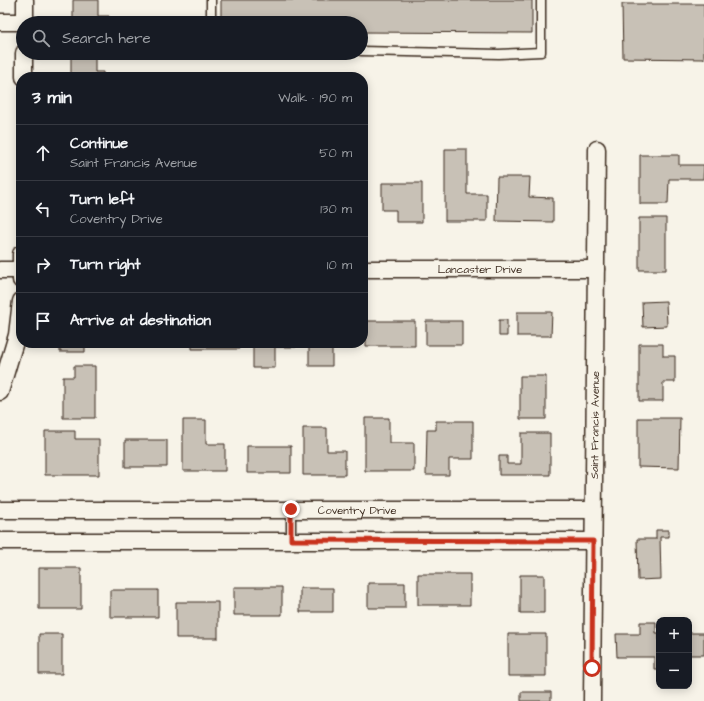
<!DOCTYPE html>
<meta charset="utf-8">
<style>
body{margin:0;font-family:"Architects Daughter",sans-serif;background:#20242c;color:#f1f3f6}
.controls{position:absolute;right:12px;bottom:12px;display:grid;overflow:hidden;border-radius:8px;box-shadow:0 2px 10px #0003}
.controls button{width:36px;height:36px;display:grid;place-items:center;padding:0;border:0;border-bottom:1px solid #363941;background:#171b24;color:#f1f3f6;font:20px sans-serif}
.stop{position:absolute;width:12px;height:12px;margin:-9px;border:3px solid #c8321e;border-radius:50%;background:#fff}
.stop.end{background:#c8321e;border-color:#fff;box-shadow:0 1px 4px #0008}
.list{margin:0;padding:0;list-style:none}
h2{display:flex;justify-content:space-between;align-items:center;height:52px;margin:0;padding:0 16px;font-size:17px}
h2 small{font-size:13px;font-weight:400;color:#9ea1a6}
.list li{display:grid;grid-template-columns:26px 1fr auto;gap:12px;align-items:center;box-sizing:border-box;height:56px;padding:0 16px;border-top:1px solid #363941}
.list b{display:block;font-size:15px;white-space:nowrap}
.list p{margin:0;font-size:13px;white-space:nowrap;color:#9ea1a6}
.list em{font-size:13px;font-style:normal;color:#9ea1a6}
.icon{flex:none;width:22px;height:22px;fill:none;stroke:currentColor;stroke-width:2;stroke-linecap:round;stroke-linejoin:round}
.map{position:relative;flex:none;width:704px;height:701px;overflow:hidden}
.search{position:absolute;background:#171b24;box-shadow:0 2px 10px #0003;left:16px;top:16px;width:352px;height:44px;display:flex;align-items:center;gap:10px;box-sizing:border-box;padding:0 14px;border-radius:22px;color:#9ea1a6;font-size:15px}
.panel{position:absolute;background:#171b24;box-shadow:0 2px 10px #0003;left:16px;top:72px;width:352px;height:276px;border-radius:16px}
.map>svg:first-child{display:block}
.building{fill:#c8c1b6;stroke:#3b2a1e}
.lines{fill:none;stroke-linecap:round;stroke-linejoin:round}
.lane-casing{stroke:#3b2a1e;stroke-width:11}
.street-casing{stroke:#3b2a1e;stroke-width:19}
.lane{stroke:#f7f3e8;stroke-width:8}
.street{stroke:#f7f3e8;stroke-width:16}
.route{stroke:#c8321e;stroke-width:5}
.labels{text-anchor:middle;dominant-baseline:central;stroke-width:3;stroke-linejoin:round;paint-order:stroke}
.street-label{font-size:11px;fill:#3b2a1e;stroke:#f7f3e8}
</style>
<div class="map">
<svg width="704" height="701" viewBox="0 0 704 701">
<rect width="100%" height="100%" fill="#f7f3e8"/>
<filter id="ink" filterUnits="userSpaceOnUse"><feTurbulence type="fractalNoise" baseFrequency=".025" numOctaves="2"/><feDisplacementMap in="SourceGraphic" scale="8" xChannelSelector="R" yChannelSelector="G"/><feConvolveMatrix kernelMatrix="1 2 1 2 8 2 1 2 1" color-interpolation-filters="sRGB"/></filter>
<g filter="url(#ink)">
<!-- building -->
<path class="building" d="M73,0H98V16H109V23H73Z
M221,0H532V33L361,32V23H221Z
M622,4H704V59L623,58Z
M71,53H95V72H103V77H71Z
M445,149H467V194H487V221H445Z
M640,155H679V165H704L703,179H669L668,204H640Z
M363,174H364V222H363Z
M497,177H530L529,197L553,198V222L496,221Z
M382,183H422V222H396V210H382Z
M639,218H666V270H639Z
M666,301L667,326L643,327L642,302Z
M517,312H552L551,336H517Z
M499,320H507V336H499Z
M366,321H415V346H366Z
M426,321H462V345H426Z
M60,343H85V352H60Z
M192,343H239V349H192Z
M253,343H296V347H275V368H253Z
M309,343H332V366H309Z
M639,344H663V356H675V382H663V401H639Z
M74,366H95V418H63V377H74Z
M520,376H546V419H520Z
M365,418H389V443H414V471H365Z
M638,418H680L679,468L638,467Z
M183,420H206V444H225V471H183Z
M436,421H473V459H449V475H426L427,430H436Z
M303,428H327V451H345V475H303Z
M45,431H75V439H99V475H45Z
M521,433H550V475H499V456H507V464H521Z
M125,440H167V467H125Z
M247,446H291V473H247Z
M656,530H669V537H660L661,579L638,580L637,539H656Z
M39,568H81V609H39Z
M418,574H470V605H418Z
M520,575H544V613H520Z
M368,583H405V608H368Z
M234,587H282V615H234Z
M300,588H333V612H300Z
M110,590H158V617H110Z
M176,602H218V638H176Z
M640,622H656V633H659V669H654V657H617L616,634H640Z
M689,633H704V655H689Z
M39,634H62V674H39Z
M508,634H546V676H508Z
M521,692H551V701H521Z"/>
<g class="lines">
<defs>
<path id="lane" d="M211,23V0
M361,51L499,54L541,52V0
M291,509V541"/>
<g id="street">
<path d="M0,22H25"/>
<path d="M25,23V0"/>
<path d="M24,77V53"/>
<path d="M21,254V280"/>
<path id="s1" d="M363,269H596"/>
<path d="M0,270H21"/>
<path d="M0,392L17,335L21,301"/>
<path id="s2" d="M0,510H593"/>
<path d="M0,541H593"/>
<path id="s3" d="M592,701L597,149"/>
</g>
</defs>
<!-- lane casing -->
<use href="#lane" class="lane-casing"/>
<!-- street casing -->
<use href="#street" class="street-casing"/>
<!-- lane -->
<use href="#lane" class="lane"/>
<!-- street -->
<use href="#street" class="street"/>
</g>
</g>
<g class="lines" filter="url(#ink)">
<!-- route -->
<path class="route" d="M291,509V540L593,541L592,668"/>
</g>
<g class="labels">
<!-- street labels -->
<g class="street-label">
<text stroke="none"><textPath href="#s1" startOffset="117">Lancaster Drive</textPath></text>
<text stroke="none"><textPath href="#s3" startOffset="276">Saint Francis Avenue</textPath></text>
<text stroke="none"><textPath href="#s2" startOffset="357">Coventry Drive</textPath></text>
</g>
</g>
</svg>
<div class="controls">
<button>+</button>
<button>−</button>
</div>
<div class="stop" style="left:592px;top:668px"></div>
<div class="stop end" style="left:291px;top:509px"></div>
<div class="search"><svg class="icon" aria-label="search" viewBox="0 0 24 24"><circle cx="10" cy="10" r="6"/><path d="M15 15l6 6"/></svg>Search here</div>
<section class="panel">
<h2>3 min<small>Walk · 190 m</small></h2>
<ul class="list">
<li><svg class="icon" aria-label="ahead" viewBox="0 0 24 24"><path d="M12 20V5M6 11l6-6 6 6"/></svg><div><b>Continue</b><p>Saint Francis Avenue</p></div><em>50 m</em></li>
<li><svg class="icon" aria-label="left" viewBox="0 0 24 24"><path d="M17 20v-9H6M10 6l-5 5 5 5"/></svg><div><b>Turn left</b><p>Coventry Drive</p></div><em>130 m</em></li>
<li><svg class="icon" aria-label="right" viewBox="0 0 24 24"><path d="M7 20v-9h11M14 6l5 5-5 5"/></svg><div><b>Turn right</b></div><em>10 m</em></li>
<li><svg class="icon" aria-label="arrive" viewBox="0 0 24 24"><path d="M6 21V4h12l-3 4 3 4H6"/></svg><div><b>Arrive at destination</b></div></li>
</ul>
</section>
</div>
